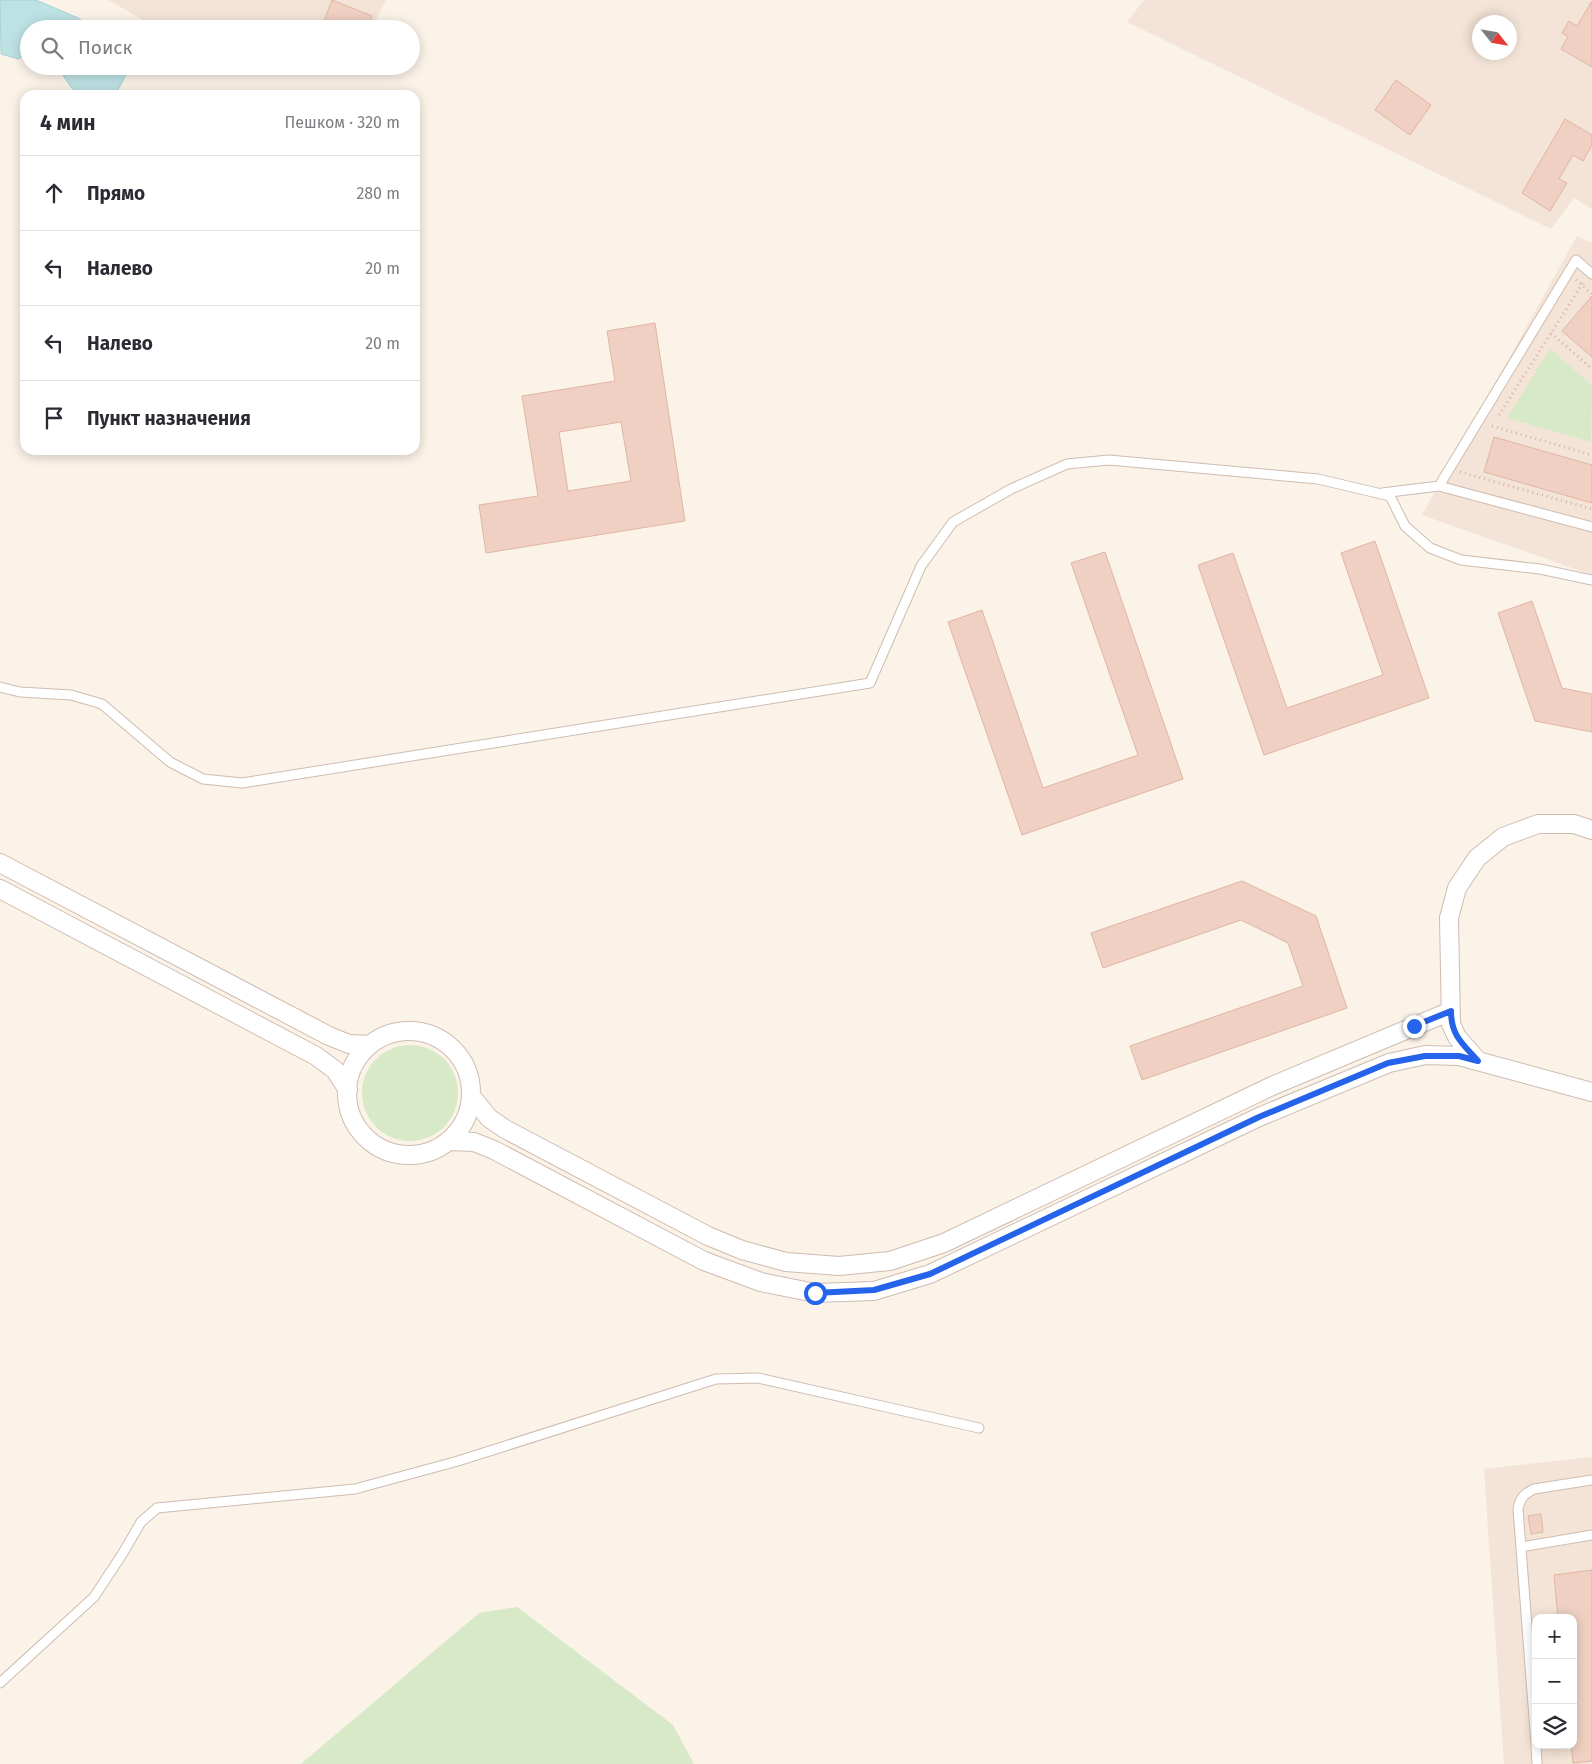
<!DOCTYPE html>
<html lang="ru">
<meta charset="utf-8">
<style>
body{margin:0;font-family:"Fira Sans",sans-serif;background:#f7f7f7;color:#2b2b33}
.controls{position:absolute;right:15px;bottom:15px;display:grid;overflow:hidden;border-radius:10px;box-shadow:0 2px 12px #0003}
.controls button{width:45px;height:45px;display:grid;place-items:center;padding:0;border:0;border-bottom:1px solid #e1e1e2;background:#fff;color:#2b2b33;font:25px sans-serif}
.compass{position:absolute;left:1472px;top:15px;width:45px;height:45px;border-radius:50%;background:#fff;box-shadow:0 2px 12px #0003;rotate:121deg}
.stop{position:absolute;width:15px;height:15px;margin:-11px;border:4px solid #2563eb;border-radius:50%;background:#fff}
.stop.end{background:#2563eb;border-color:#fff;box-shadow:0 1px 5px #0008}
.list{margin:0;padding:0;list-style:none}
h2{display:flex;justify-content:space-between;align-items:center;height:65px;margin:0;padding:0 20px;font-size:21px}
h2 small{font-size:16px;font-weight:400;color:#7c7c81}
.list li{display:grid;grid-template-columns:32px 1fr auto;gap:15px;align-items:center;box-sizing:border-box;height:75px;padding:0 20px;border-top:1px solid #e1e1e2}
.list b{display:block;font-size:19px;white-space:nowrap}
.list em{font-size:16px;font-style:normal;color:#7c7c81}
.icon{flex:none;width:28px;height:28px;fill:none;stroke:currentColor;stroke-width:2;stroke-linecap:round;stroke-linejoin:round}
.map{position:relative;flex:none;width:1592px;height:1764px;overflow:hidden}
.search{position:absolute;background:#fff;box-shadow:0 2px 12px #0003;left:20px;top:20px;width:400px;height:55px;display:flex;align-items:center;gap:12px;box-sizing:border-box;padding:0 18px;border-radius:28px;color:#7c7c81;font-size:19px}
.panel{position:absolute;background:#fff;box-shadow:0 2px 12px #0003;left:20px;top:90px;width:400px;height:365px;border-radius:15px}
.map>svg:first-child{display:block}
.residential{fill:#f3e4d7;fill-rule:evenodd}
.green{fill:#d8e9c7}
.water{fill:#bee2e4;stroke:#a4d2d5}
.building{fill:#efd0c2;stroke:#e1b5a3;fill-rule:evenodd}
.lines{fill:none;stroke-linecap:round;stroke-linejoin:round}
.lane-casing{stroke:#cfbcb1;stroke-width:11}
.street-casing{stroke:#cfbcb1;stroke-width:20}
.path{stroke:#d4b3a4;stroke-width:3;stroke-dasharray:1 4;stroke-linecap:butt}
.lane{stroke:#fff;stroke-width:9}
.street{stroke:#fff;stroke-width:18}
.route{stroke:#2563eb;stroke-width:6}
</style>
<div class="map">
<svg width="1592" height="1764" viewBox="0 0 1592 1764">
<rect width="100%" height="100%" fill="#fbf2e8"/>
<!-- residential -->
<path class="residential" d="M108,0H386L371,29H159Z
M1144,0H1592V209L1574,198L1551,229L1127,22ZM1480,22H1510V52H1480Z
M1577,236L1592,243V575L1422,515Z
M1592,1457V1764H1504L1484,1469ZM1536,1618H1573V1745H1536Z"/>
<!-- green -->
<path class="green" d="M1550,349L1592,385L1591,442L1507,418Z
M362 1093a48 48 0 1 1 96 0a48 48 0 1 1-96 0Z
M517,1607L673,1725L694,1764H301L479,1613Z"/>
<!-- water -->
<path class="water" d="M0,0H36L78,18L94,29H29V56L24,54L19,59L1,54Z
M48,66H131L115,95H77L62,74Z"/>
<!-- building -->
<path class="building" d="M332,0L372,16L367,29H321Z
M1592,1V67L1561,49L1568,37L1562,33L1569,21L1577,26Z
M1396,80L1431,105L1410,135L1375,110Z
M1565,119L1592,135V145L1583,161L1573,155L1559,179L1567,183L1550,211L1522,193Z
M1592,296V357L1562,331Z
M655,323L685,521L486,553L479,505L538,496L522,396L615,381L607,331ZM621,422L631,481L568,491L559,432Z
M1494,437L1592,465V503L1484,472Z
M1375,541L1429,698L1264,755L1198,565L1233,553L1287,708L1383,675L1341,553Z
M1105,552L1183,779L1022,835L948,622L982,610L1043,788L1138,755L1071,563Z
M1532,601L1562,688L1592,694V732L1535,721L1498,613Z
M1242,881L1316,916L1347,1008L1142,1080L1130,1046L1303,986L1288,943L1241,920L1103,968L1091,933Z
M1541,1514L1543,1532L1531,1534L1528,1516Z
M1592,1570V1761L1573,1763L1571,1745H1573V1618H1558L1554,1575Z"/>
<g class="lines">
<defs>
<path id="lane" d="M1592,274L1576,260L1439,486L1592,527
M1382,493L1439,486
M0,687L20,692L71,695L102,704L170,762L203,779L242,783L870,683L921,566L953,522L1011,489L1067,464L1109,460L1318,479L1390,496L1405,526L1430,548L1461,560L1540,569L1592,580
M1521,1547L1592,1535
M0,1683L94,1597L123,1553L141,1522L157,1508L355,1489L458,1461L716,1379L758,1378L979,1428
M1536,1744L1518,1509C1520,1498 1524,1494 1534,1489L1592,1480
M1536,1745L1537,1764"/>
<path id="street" d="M0,863L329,1036L349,1044L370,1045
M0,889L316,1056L335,1070L348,1090
M347 1093a62 62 0 1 1 124 0a62 62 0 1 1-124 0Z
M1478,1061L1457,1037L1451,1024L1449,918L1457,888L1477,858L1503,837L1538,824H1574L1592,830
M471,1096L489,1118L505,1129L708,1236L742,1250L786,1262L839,1266L890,1261L944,1243L1272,1086L1451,1011
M449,1141L474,1142L494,1150L704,1261L761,1282L815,1293L874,1291L930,1274L1259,1117L1389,1063L1425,1055L1459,1056L1592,1092"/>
</defs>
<!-- lane casing -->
<use href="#lane" class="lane-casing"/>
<!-- street casing -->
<use href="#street" class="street-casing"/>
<!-- path -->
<path class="path" d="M1576,280L1592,294
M1551,333L1592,369
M1499,415L1584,281
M1492,426L1592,455
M1460,472L1592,509"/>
<!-- lane -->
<use href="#lane" class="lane"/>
<!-- street -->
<use href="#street" class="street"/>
</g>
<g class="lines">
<!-- route -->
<path class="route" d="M815,1293L874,1290L930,1274L1259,1117L1388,1063L1425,1056H1459L1478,1061C1463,1044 1451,1036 1451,1011L1414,1026"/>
</g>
</svg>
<div class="controls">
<button>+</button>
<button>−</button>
<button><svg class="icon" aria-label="layers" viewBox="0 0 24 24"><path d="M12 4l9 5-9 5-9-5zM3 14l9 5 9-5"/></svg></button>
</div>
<svg class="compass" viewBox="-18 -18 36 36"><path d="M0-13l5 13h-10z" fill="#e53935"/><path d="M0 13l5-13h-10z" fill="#7c7c81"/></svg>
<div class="stop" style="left:815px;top:1293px"></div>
<div class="stop end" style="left:1414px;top:1026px"></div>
<div class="search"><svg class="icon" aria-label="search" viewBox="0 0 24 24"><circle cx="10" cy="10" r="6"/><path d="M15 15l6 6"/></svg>Поиск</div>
<section class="panel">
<h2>4 мин<small>Пешком · 320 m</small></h2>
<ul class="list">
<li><svg class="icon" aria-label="ahead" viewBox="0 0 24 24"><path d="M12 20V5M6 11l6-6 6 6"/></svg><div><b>Прямо</b></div><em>280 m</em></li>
<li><svg class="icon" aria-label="left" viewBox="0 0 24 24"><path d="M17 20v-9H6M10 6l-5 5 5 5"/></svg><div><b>Налево</b></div><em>20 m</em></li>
<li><svg class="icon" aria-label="left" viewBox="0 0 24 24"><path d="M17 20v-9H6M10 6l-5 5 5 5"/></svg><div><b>Налево</b></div><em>20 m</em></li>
<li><svg class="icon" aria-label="arrive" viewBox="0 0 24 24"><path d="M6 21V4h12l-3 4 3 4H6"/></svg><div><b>Пункт назначения</b></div></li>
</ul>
</section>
</div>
